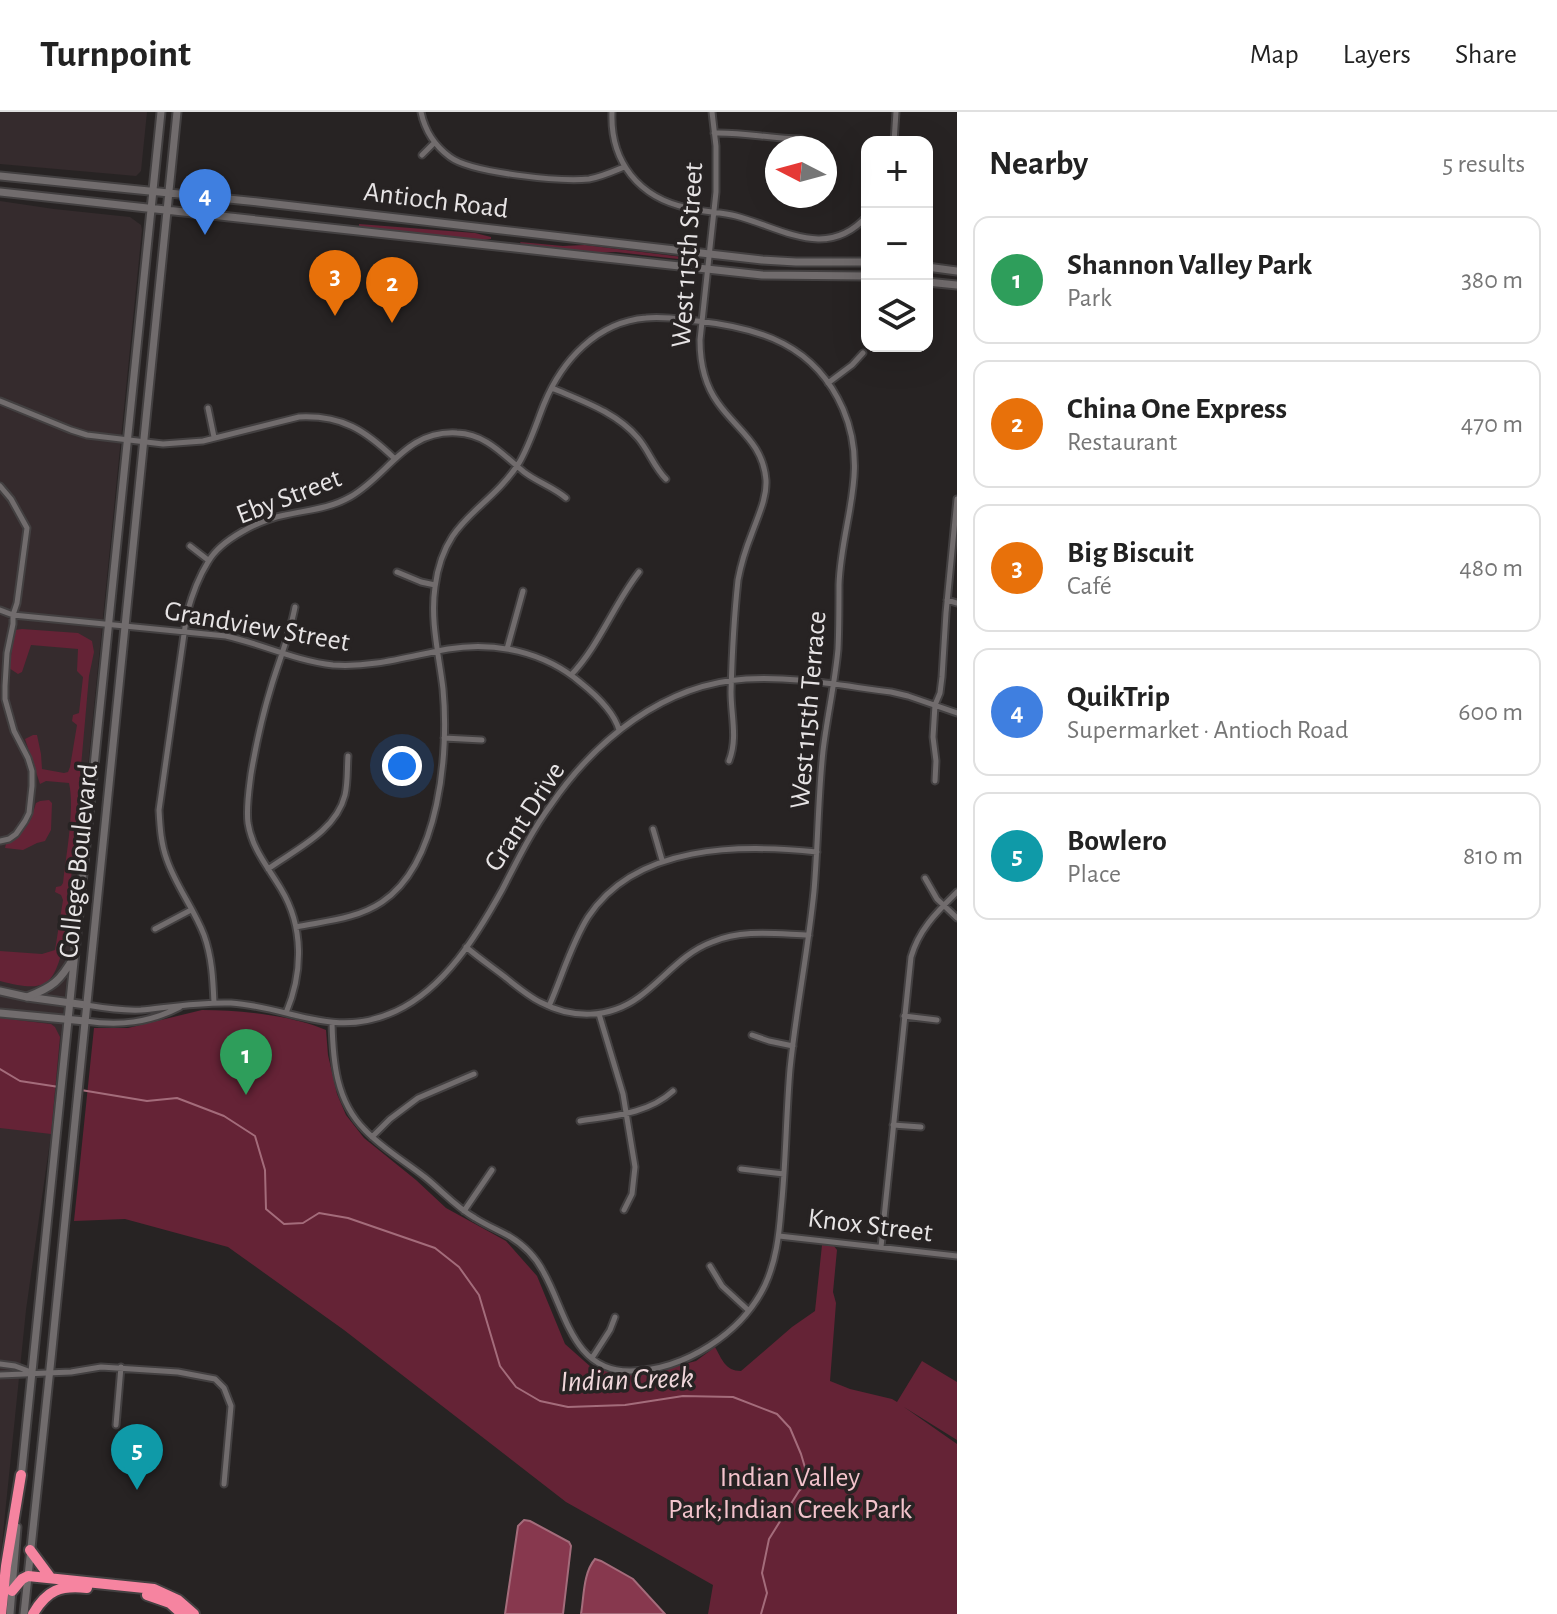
<!DOCTYPE html>
<meta charset="utf-8">
<style>
body{margin:0;font-family:"Alegreya Sans",sans-serif;background:#f2f2f2;color:#222}
.controls{position:absolute;right:24px;top:24px;display:grid;overflow:hidden;border-radius:16px;box-shadow:0 8px 32px #0002}
.controls button{width:72px;height:72px;display:grid;place-items:center;padding:0;border:0;border-bottom:2px solid #e0e0e0;background:#fff;color:#222;font:40px sans-serif}
.compass{position:absolute;left:765px;top:24px;width:72px;height:72px;border-radius:50%;background:#fff;box-shadow:0 8px 32px #0002;rotate:276deg}
.you{position:absolute;left:402px;top:654px;width:28px;height:28px;margin:-20px;border:6px solid #fff;border-radius:50%;background:#1a73e8;box-shadow:0 0 0 12px #1a73e833}
.badge{display:grid;place-items:center;width:52px;height:52px;border-radius:50%;background:#1a73e8;color:#fff;font-size:26px;font-weight:700}
.pin{position:absolute;translate:-50% -66px;filter:drop-shadow(0 2px 4px #0008)}
.pin::after{content:'';position:absolute;top:42px;width:28px;height:24px;background:inherit;clip-path:polygon(0 0,100% 0,50% 100%)}
.list{margin:0;padding:0;list-style:none}
h2{display:flex;justify-content:space-between;align-items:center;height:104px;margin:0;padding:0 32px;font-size:34px}
h2 small{font-size:26px;font-weight:400;color:#767676}
.list li{display:grid;grid-template-columns:52px 1fr auto;gap:24px;align-items:center;box-sizing:border-box;height:128px;margin:0 16px 16px;padding:0 16px;border:2px solid #e0e0e0;border-radius:16px}
.list b{display:block;font-size:30px;white-space:nowrap}
.list p{margin:0;font-size:26px;white-space:nowrap;color:#767676}
.list em{font-size:26px;font-style:normal;color:#767676}
.icon{flex:none;width:44px;height:44px;fill:none;stroke:currentColor;stroke-width:2;stroke-linecap:round;stroke-linejoin:round}
.map{position:relative;flex:none;width:957px;height:1502px;overflow:hidden}
header{display:flex;align-items:center;gap:48px;box-sizing:border-box;height:112px;padding:0 40px;background:#fff;border-bottom:2px solid #e0e0e0}
header strong{font-size:38px}
nav{display:flex;gap:44px;margin-inline-start:auto;font-size:28px}
main{display:flex}
aside{flex:1;background:#fff}
.map>svg:first-child{display:block}
.built{fill:#352b2d}
.green{fill:#652336}
.water{fill:#87384e;stroke:#a46c7b;stroke-width:2}
.lines{fill:none;stroke-linecap:round;stroke-linejoin:round}
.stream{stroke:#a46c7b;stroke-width:2}
.minor-casing{stroke:#434041;stroke-width:9}
.tertiary-casing{stroke:#434041;stroke-width:11}
.secondary-casing{stroke:#434041;stroke-width:11}
.motorway-casing{stroke:#434041;stroke-width:14}
.minor{stroke:#716c6d;stroke-width:5}
.tertiary{stroke:#716c6d;stroke-width:7}
.secondary{stroke:#716c6d;stroke-width:7}
.motorway{stroke:#f684a0;stroke-width:10}
.labels{text-anchor:middle;dominant-baseline:central;stroke-width:7;stroke-linejoin:round;paint-order:stroke}
.street-label{font-size:28px;fill:#e7e4e5;stroke:#272323}
.park-label{font-size:28px;fill:#f3c3cc;stroke:#272323}
.water-label{font-size:30px;font-style:italic;fill:#f0d7db;stroke:#272323}
</style>
<header>
<strong>Turnpoint</strong>
<nav><a>Map</a><a>Layers</a><a>Share</a></nav>
</header>
<main>
<div class="map">
<svg width="957" height="1502" viewBox="0 0 957 1502">
<rect width="100%" height="100%" fill="#272323"/>
<!-- built -->
<path class="built" d="M0,0H147L141,59L136,64L0,52Z
M0,89L54,97L130,105L141,113L142,118L51,1022L26,1198L0,1451Z"/>
<!-- green -->
<path class="green" d="M359,112L475,121L491,125V127L483,128L367,116L359,114Z
M520,130L563,134L585,133L691,146V148H687L616,140L591,141L522,133Z
M22,517L78,521L92,529L94,540L89,564L66,824C54,870 52,883 0,869V839L42,842L55,838L63,788L61,783L55,780L56,775L61,774L63,771C66,742 75,698 69,671L46,669L40,672L25,627L33,623H37L41,642L42,657L64,661L68,660L70,655L77,613L72,609L73,603L79,601L83,565L77,559L78,537L31,533L22,560L18,562L9,556L15,518Z
M49,688L52,691L51,718L45,729L37,731L23,738L5,736L6,732L12,730L24,717L31,707L36,691L40,689Z
M202,898C241,898 290,903 326,918L328,943L337,982L346,1003L364,1026L416,1068L446,1096L506,1129L537,1164L565,1232L592,1256L642,1263L696,1249L715,1235C722,1247 725,1259 741,1259L792,1215L815,1199L822,1133L834,1134L837,1138L833,1180L836,1191L830,1269L850,1277L892,1287L897,1290L922,1249L957,1270V1328L904,1295L957,1332V1502H708L713,1473L566,1390L344,1218L228,1135L125,1107L74,1109L94,916H128Z
M0,906L51,912L55,915L60,925L51,1022L0,1016Z"/>
<!-- water -->
<path class="water" d="M524,1408L530,1409L569,1430L571,1434L563,1502H505L518,1414Z
M595,1447L601,1449L633,1467L665,1502H581C584,1485 583,1461 595,1447Z"/>
<g class="lines">
<!-- stream -->
<path class="stream" d="M0,957L20,969L59,975
M81,978L147,989L177,986L224,1004L255,1024L265,1058L266,1097L284,1112L303,1111L319,1101L348,1106L435,1136L459,1155L479,1183L500,1254L516,1275L540,1289L568,1295L625,1293L683,1284L733,1285L777,1302L790,1316L801,1342L809,1369L799,1379L769,1427L762,1461L767,1481L761,1502"/>
<defs>
<path id="minor" d="M421,0C425,19 435,34 450,45C471,61 562,70 589,67C601,65 612,60 624,55
M612,0C610,50 639,86 688,96C704,100 721,100 736,104C782,116 827,149 867,104
M712,0L716,34V80L700,228C700,251 704,272 718,291C737,318 763,331 766,368C767,386 758,404 752,421C746,436 741,452 738,468C734,505 732,543 731,580C731,604 738,626 729,649
M714,21C744,20 772,27 801,27
M894,30L896,0
M422,43L434,31
M828,271L852,253L863,241
M552,276C582,289 616,300 638,326C649,339 654,355 666,367
M0,289L71,318L87,323L163,332L203,329L299,305C342,303 365,318 395,347
M208,296L214,325
M0,374L11,387L27,416L17,491L13,503V512L7,541L5,574V587L14,619L28,646L32,659V674L29,701L25,709L16,722L9,727L0,729
M190,434L208,448
M397,460L421,470L435,473
M947,488L957,491
M0,498L13,503L226,524C262,532 296,549 333,553C372,556 410,544 448,537C495,529 545,540 581,571C596,583 614,600 619,618
M507,537L523,479
M571,563C599,534 614,492 639,460
M444,626L482,628
M935,669L936,649L933,625L935,593L940,581L942,565L946,501L957,387
M653,717L662,748
M268,757C296,737 336,719 345,683C348,670 347,657 348,644
M925,766L937,787L957,806
M296,815C325,809 357,807 382,790C440,751 449,640 443,577C439,543 430,509 435,475C444,405 486,401 519,351C530,332 536,312 544,292C562,248 597,210 646,206C663,204 680,207 697,209C761,216 815,233 843,297C870,360 841,410 839,473C839,494 839,516 838,537C835,571 827,605 823,639C818,685 818,733 814,779C808,839 796,898 790,957C786,1004 786,1051 781,1098C779,1124 776,1149 765,1173C742,1221 685,1258 631,1259C573,1260 566,1200 544,1161C536,1145 524,1133 509,1124C498,1118 486,1113 475,1106C456,1095 442,1079 426,1066C406,1050 383,1037 365,1018C336,989 333,950 332,911
M155,817L191,798
M466,835C479,846 492,855 505,865C516,874 528,884 540,890C572,907 609,907 639,885C664,867 682,841 712,830C743,817 776,822 809,823
M214,891C213,868 212,845 204,823C194,797 176,774 167,748C161,732 160,716 159,698L187,501C192,483 198,466 208,450C221,427 260,408 285,403C307,398 329,397 350,385C389,363 405,318 457,321C486,322 503,343 524,360C537,370 553,375 566,386
M86,893C104,896 123,899 141,898C170,895 200,890 231,891C292,895 334,928 396,899C445,876 477,823 502,778C517,749 531,720 550,694C595,628 664,572 746,567C794,564 843,574 891,580L908,584L957,601
M549,894C562,865 571,832 588,805C636,732 740,732 817,740
M286,901C303,861 304,815 281,777C268,755 252,737 248,711C246,695 249,678 251,662C256,632 263,601 272,572C280,546 290,522 295,495
M599,902L623,982L635,1055L632,1082L624,1098
M904,904L937,908
M85,909C119,914 149,911 180,895
M752,923L769,929L793,934
M580,1009C612,1004 648,1002 673,979
M893,1013L921,1015
M372,1025L390,1007L418,986L474,962
M741,1057L784,1062
M464,1099L492,1058
M779,1124L957,1144
M881,1135L911,845C919,817 937,800 957,780
M710,1154L722,1174L748,1198
M592,1246L610,1218L615,1205
M0,1252L15,1254L31,1260
M0,1263L71,1260L101,1255L178,1260L215,1267L224,1276L231,1294L224,1372
M116,1313L121,1255"/>
<path id="tertiary" d="M0,879L27,885L86,893
M0,901L85,909"/>
<path id="secondary" d="M0,64L258,90L762,148L796,150H867
M0,80L762,163L867,164
M927,155L957,159
M927,170L957,173
M27,885C53,875 60,869 74,845
M21,1367L161,0
M10,1502L17,1415
M24,1502L51,1247L177,0"/>
<path id="motorway" d="M30,1438L50,1465
M12,1479L22,1467L28,1464L154,1477L178,1488L194,1502
M147,1483L170,1491L182,1502
M1,1502L6,1454L21,1363
M33,1502C47,1478 60,1473 87,1476"/>
</defs>
<!-- minor casing -->
<use href="#minor" class="minor-casing"/>
<!-- tertiary casing -->
<use href="#tertiary" class="tertiary-casing"/>
<!-- secondary casing -->
<use href="#secondary" class="secondary-casing"/>
<!-- motorway casing -->
<use href="#motorway" class="motorway-casing"/>
<!-- minor -->
<use href="#minor" class="minor"/>
<!-- tertiary -->
<use href="#tertiary" class="tertiary"/>
<!-- secondary -->
<use href="#secondary" class="secondary"/>
<!-- motorway -->
<use href="#motorway" class="motorway"/>
</g>
<g class="labels">
<!-- street labels -->
<g class="street-label">
<text transform="translate(436 89) rotate(7)">Antioch Road</text>
<text transform="translate(688 143) rotate(-86)">West 115th Street</text>
<text transform="translate(289 385) rotate(-21)">Eby Street</text>
<text transform="translate(257 515) rotate(10)">Grandview Street</text>
<text transform="translate(809 598) rotate(-85)">West 115th Terrace</text>
<text transform="translate(525 705) rotate(-57)">Grant Drive</text>
<text transform="translate(79 749) rotate(-84)">College Boulevard</text>
<text transform="translate(870 1114) rotate(7)">Knox Street</text>
</g>
<!-- park labels -->
<g class="park-label">
<text x="790" y="1366">Indian Valley<tspan x="790" dy="32">Park;Indian Creek Park</tspan></text>
</g>
<!-- water labels -->
<g class="water-label">
<text transform="translate(627 1268) rotate(-2)">Indian Creek</text>
</g>
</g>
</svg>
<div class="controls">
<button>+</button>
<button>−</button>
<button><svg class="icon" aria-label="layers" viewBox="0 0 24 24"><path d="M12 4l9 5-9 5-9-5zM3 14l9 5 9-5"/></svg></button>
</div>
<svg class="compass" viewBox="-18 -18 36 36"><path d="M0-13l5 13h-10z" fill="#e53935"/><path d="M0 13l5-13h-10z" fill="#767676"/></svg>
<div class="you"></div>
<div class="pin badge" style="left:246px;top:983px;background:#2e9e5b">1</div>
<div class="pin badge" style="left:392px;top:211px;background:#e8710a">2</div>
<div class="pin badge" style="left:335px;top:204px;background:#e8710a">3</div>
<div class="pin badge" style="left:205px;top:123px;background:#3f7fe0">4</div>
<div class="pin badge" style="left:137px;top:1378px;background:#0f9aa8">5</div>
</div>
<aside>
<h2>Nearby<small>5 results</small></h2>
<ul class="list">
<li><span class="badge" style="background:#2e9e5b">1</span><div><b>Shannon Valley Park</b><p>Park</p></div><em>380 m</em></li>
<li><span class="badge" style="background:#e8710a">2</span><div><b>China One Express</b><p>Restaurant</p></div><em>470 m</em></li>
<li><span class="badge" style="background:#e8710a">3</span><div><b>Big Biscuit</b><p>Café</p></div><em>480 m</em></li>
<li><span class="badge" style="background:#3f7fe0">4</span><div><b>QuikTrip</b><p>Supermarket · Antioch Road</p></div><em>600 m</em></li>
<li><span class="badge" style="background:#0f9aa8">5</span><div><b>Bowlero</b><p>Place</p></div><em>810 m</em></li>
</ul>
</aside>
</main>
